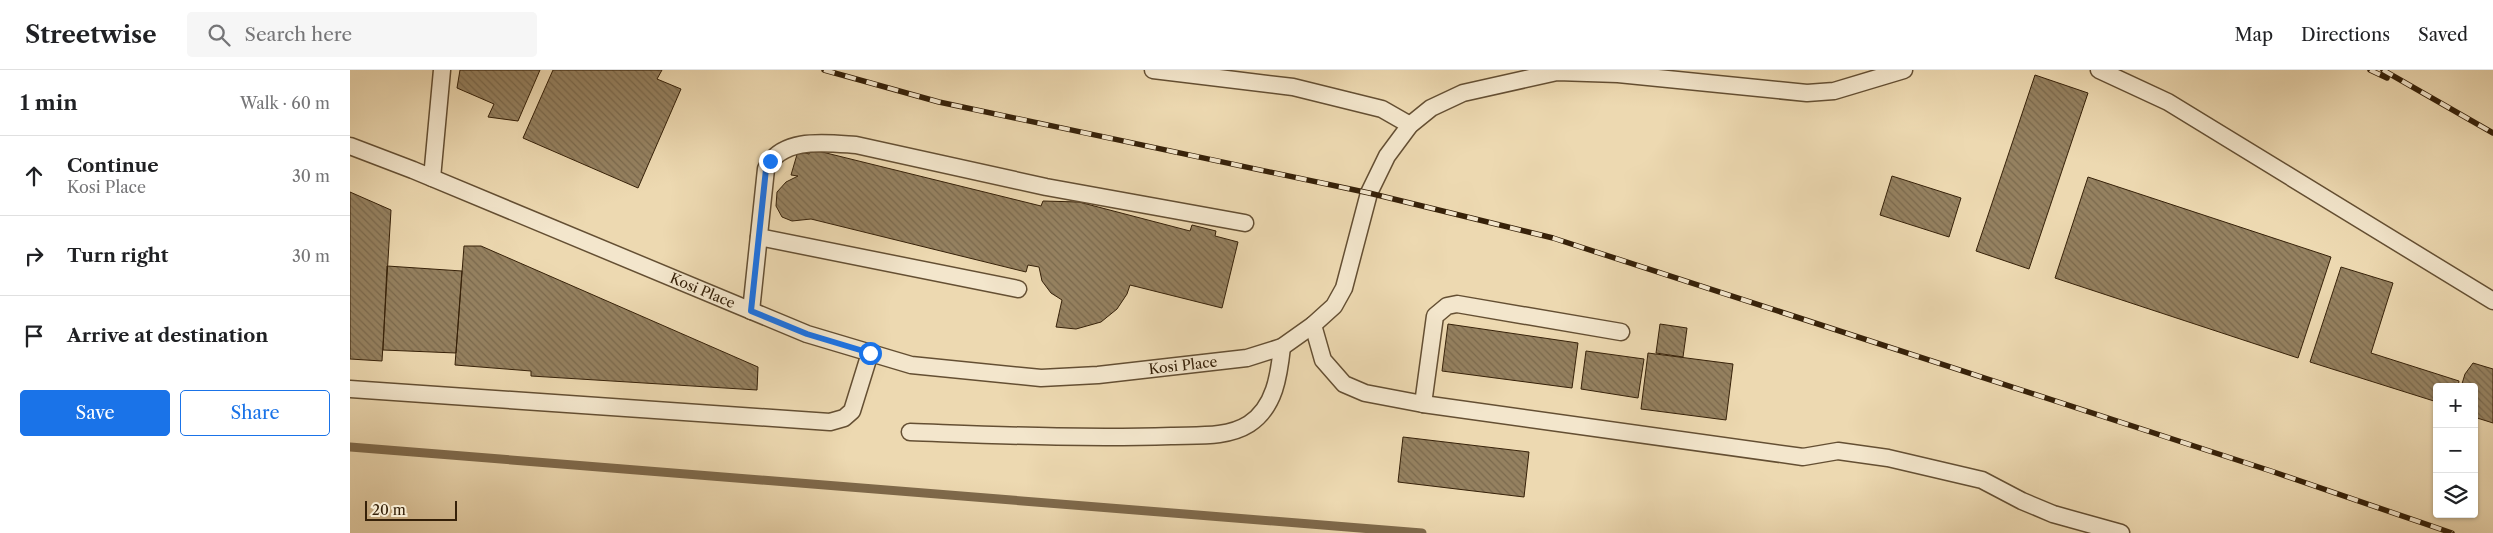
<!DOCTYPE html>
<meta charset="utf-8">
<style>
body{margin:0;font-family:"Libre Caslon Text",serif;background:#f6f6f6;color:#202124}
.controls{position:absolute;right:15px;bottom:15px;display:grid;overflow:hidden;border-radius:5px;box-shadow:0 1px 4px #0004}
.controls button{width:45px;height:45px;display:grid;place-items:center;padding:0;border:0;border-bottom:1px solid #e0e0e0;background:#fff;color:#202124;font:25px sans-serif}
.scale{position:absolute;left:15px;bottom:12px;width:92px;box-sizing:border-box;padding-left:5px;border:2px solid #362109;border-top:0;font-size:14px;line-height:18px;white-space:nowrap;color:#362109;-webkit-text-stroke:4px #f3e6cc;paint-order:stroke}
.stop{position:absolute;width:15px;height:15px;margin:-11px;border:4px solid #1a73e8;border-radius:50%;background:#fff}
.stop.end{background:#1a73e8;border-color:#fff;box-shadow:0 1px 5px #0008}
.list{margin:0;padding:0;list-style:none}
h2{display:flex;justify-content:space-between;align-items:center;height:65px;margin:0;padding:0 20px;font-size:21px}
h2 small{font-size:16px;font-weight:400;color:#757577}
.list li{display:grid;grid-template-columns:32px 1fr auto;gap:15px;align-items:center;box-sizing:border-box;height:80px;padding:0 20px;border-top:1px solid #e0e0e0}
.list b{display:block;font-size:19px;white-space:nowrap}
.list p{margin:0;font-size:16px;white-space:nowrap;color:#757577}
.list em{font-size:16px;font-style:normal;color:#757577}
.actions{display:flex;gap:10px;padding:15px 20px}
.actions a{flex:1;padding:11px 0;border:1px solid #1a73e8;border-radius:5px;text-align:center;font-size:18px;color:#1a73e8}
.actions .main{background:#1a73e8;color:#fff}
.icon{flex:none;width:28px;height:28px;fill:none;stroke:currentColor;stroke-width:2;stroke-linecap:round;stroke-linejoin:round}
.map{position:relative;flex:none;width:2143px;height:463px;overflow:hidden}
header{display:flex;align-items:center;gap:30px;box-sizing:border-box;height:70px;padding:0 25px;background:#fff;border-bottom:1px solid #e0e0e0}
header strong{font-size:24px}
nav{display:flex;gap:28px;margin-inline-start:auto;font-size:18px}
.search{width:350px;height:45px;background:#f6f6f6;display:flex;align-items:center;gap:12px;box-sizing:border-box;padding:0 18px;border-radius:5px;color:#757577;font-size:19px}
main{display:flex}
aside{flex:1;background:#fff}
.map>svg:first-child{display:block}
.lines{fill:none;stroke-linecap:round;stroke-linejoin:round}
.stream{stroke:#7f6a4c;stroke-width:9}
.building{fill:url(#building-back-hatch);stroke:#362109}
.service-casing{stroke:#644f33;stroke-width:19}
.service{stroke:#f3e6cc;stroke-width:16}
.rail-casing{stroke:#362109;stroke-width:5.5}
.rail{stroke:#f3e6cc;stroke-width:4;stroke-dasharray:11;stroke-linecap:butt}
.route{stroke:#1a73e8;stroke-width:6}
.labels{text-anchor:middle;dominant-baseline:central;stroke-width:4.5;stroke-linejoin:round;paint-order:stroke}
.street-label{font-size:14px;fill:#362109;stroke:#f3e6cc}
</style>
<header>
<strong>Streetwise</strong>
<div class="search"><svg class="icon" aria-label="search" viewBox="0 0 24 24"><circle cx="10" cy="10" r="6"/><path d="M15 15l6 6"/></svg>Search here</div>
<nav><a>Map</a><a>Directions</a><a>Saved</a></nav>
</header>
<main>
<aside>
<h2>1 min<small>Walk · 60 m</small></h2>
<ul class="list">
<li><svg class="icon" aria-label="ahead" viewBox="0 0 24 24"><path d="M12 20V5M6 11l6-6 6 6"/></svg><div><b>Continue</b><p>Kosi Place</p></div><em>30 m</em></li>
<li><svg class="icon" aria-label="right" viewBox="0 0 24 24"><path d="M7 20v-9h11M14 6l5 5-5 5"/></svg><div><b>Turn right</b></div><em>30 m</em></li>
<li><svg class="icon" aria-label="arrive" viewBox="0 0 24 24"><path d="M6 21V4h12l-3 4 3 4H6"/></svg><div><b>Arrive at destination</b></div></li>
</ul>
<div class="actions"><a class="main">Save</a><a>Share</a></div>
</aside>
<div class="map">
<svg width="2143" height="463" viewBox="0 0 2143 463">
<defs>
<pattern id="building-back-hatch" width="6" height="6" patternUnits="userSpaceOnUse" patternTransform="scale(1.25)"><rect width="6" height="6" fill="#958160"/><path d="M-1 5l2 2M0 0l6 6M5-1l2 2" fill="none" stroke="#7a694d"/></pattern>
</defs>
<rect width="100%" height="100%" fill="#edd9b1"/>
<filter id="stains"><feTurbulence type="fractalNoise" baseFrequency=".004" numOctaves="4"/><feColorMatrix values="0 0 0 0 .2 0 0 0 0 .09 0 0 0 0 .02 0 0 0 .5 -.17"/></filter>
<radialGradient id="worn" r=".72"><stop offset=".6" stop-color="#630" stop-opacity="0"/><stop offset="1" stop-color="#630" stop-opacity=".3"/></radialGradient>
<g class="lines">
<!-- stream -->
<path class="stream" d="M0,377L1072,463"/>
</g>
<!-- building -->
<path class="building" d="M110,0H190L168,51L138,47L144,34L107,18Z
M203,0H312L307,9L331,19L288,118L173,68Z
M1685,5L1738,23L1679,199L1626,181Z
M460,79L691,136L693,131L729,132L840,161L842,155L866,161L865,166L888,172L872,238L780,215L777,224L767,239L751,252L726,259L706,257L712,230L701,223L692,211L689,197L678,195L676,202L461,149L442,151L432,147L426,136L427,122L436,112L448,106L441,105L448,81L459,84Z
M1542,106L1611,128L1599,167L1530,145Z
M1738,107L1981,187L1948,288L1705,208Z
M0,122L41,140L32,291L0,289Z
M114,176H131L408,297L407,320L181,306V301L105,295Z
M37,196L112,201L106,283L33,280Z
M1991,197L2043,213L2021,283L2109,311L2108,317H2087V332L1960,292Z
M1098,254L1228,273L1222,318L1092,301Z
M1310,254L1337,258L1333,287L1306,283Z
M1236,281L1294,289L1288,328L1231,319Z
M1298,283L1383,294L1376,350L1291,339Z
M2123,293L2143,299V353L2124,347V317H2111L2115,304Z
M1053,367L1179,382L1174,427L1048,412Z"/>
<g class="lines">
<defs>
<g id="service">
<path d="M803,0L943,17L1032,39L1060,55"/>
<path d="M1749,0L1818,32L2143,231"/>
<path id="s1" d="M0,76L63,100L457,264L561,295L691,308L748,305L897,288L932,277L963,255L984,236L994,218L1019,123L1037,86L1060,55L1081,38L1113,23L1207,2L1268,4L1457,23L1484,21L1554,0"/>
<path d="M82,108L92,0"/>
<path d="M409,167L668,219"/>
<path d="M401,241L416,99C431,66 477,73 506,75L696,117L895,153"/>
<path d="M963,255L973,290L994,314L1015,323L1073,334L1453,387L1488,381L1538,388L1632,410L1672,431L1703,444L1771,463"/>
<path d="M0,319L480,352L494,348L502,341L520,283"/>
<path d="M1073,334L1085,246L1097,236L1107,234L1271,262"/>
<path d="M560,362C647,365 734,369 821,366C847,365 877,368 899,354C925,337 929,305 932,277"/>
</g>
</defs>
<!-- service casing -->
<use href="#service" class="service-casing"/>
<!-- service -->
<use href="#service" class="service"/>
<defs>
<path id="rail" d="M474,0L589,32L1019,123L1203,168L1921,401L2102,463
M2020,0L2037,8
M2033,0L2143,63"/>
</defs>
<!-- rail casing -->
<use href="#rail" class="rail-casing"/>
<!-- rail -->
<use href="#rail" class="rail"/>
</g>
<g class="lines">
<!-- route -->
<path class="route" d="M420,91L416,99L401,241L457,264L520,283"/>
</g>
<g class="labels">
<!-- street labels -->
<g class="street-label">
<text stroke="none"><textPath href="#s1" startOffset="381">Kosi Place</textPath></text>
<text stroke="none"><textPath href="#s1" startOffset="876">Kosi Place</textPath></text>
</g>
</g>
<rect width="100%" height="100%" filter="url(#stains)"/>
<rect width="100%" height="100%" fill="url(#worn)"/>
</svg>
<div class="controls">
<button>+</button>
<button>−</button>
<button><svg class="icon" aria-label="layers" viewBox="0 0 24 24"><path d="M12 4l9 5-9 5-9-5zM3 14l9 5 9-5"/></svg></button>
</div>
<div class="scale">20 m</div>
<div class="stop" style="left:520px;top:283px"></div>
<div class="stop end" style="left:420px;top:91px"></div>
</div>
</main>
